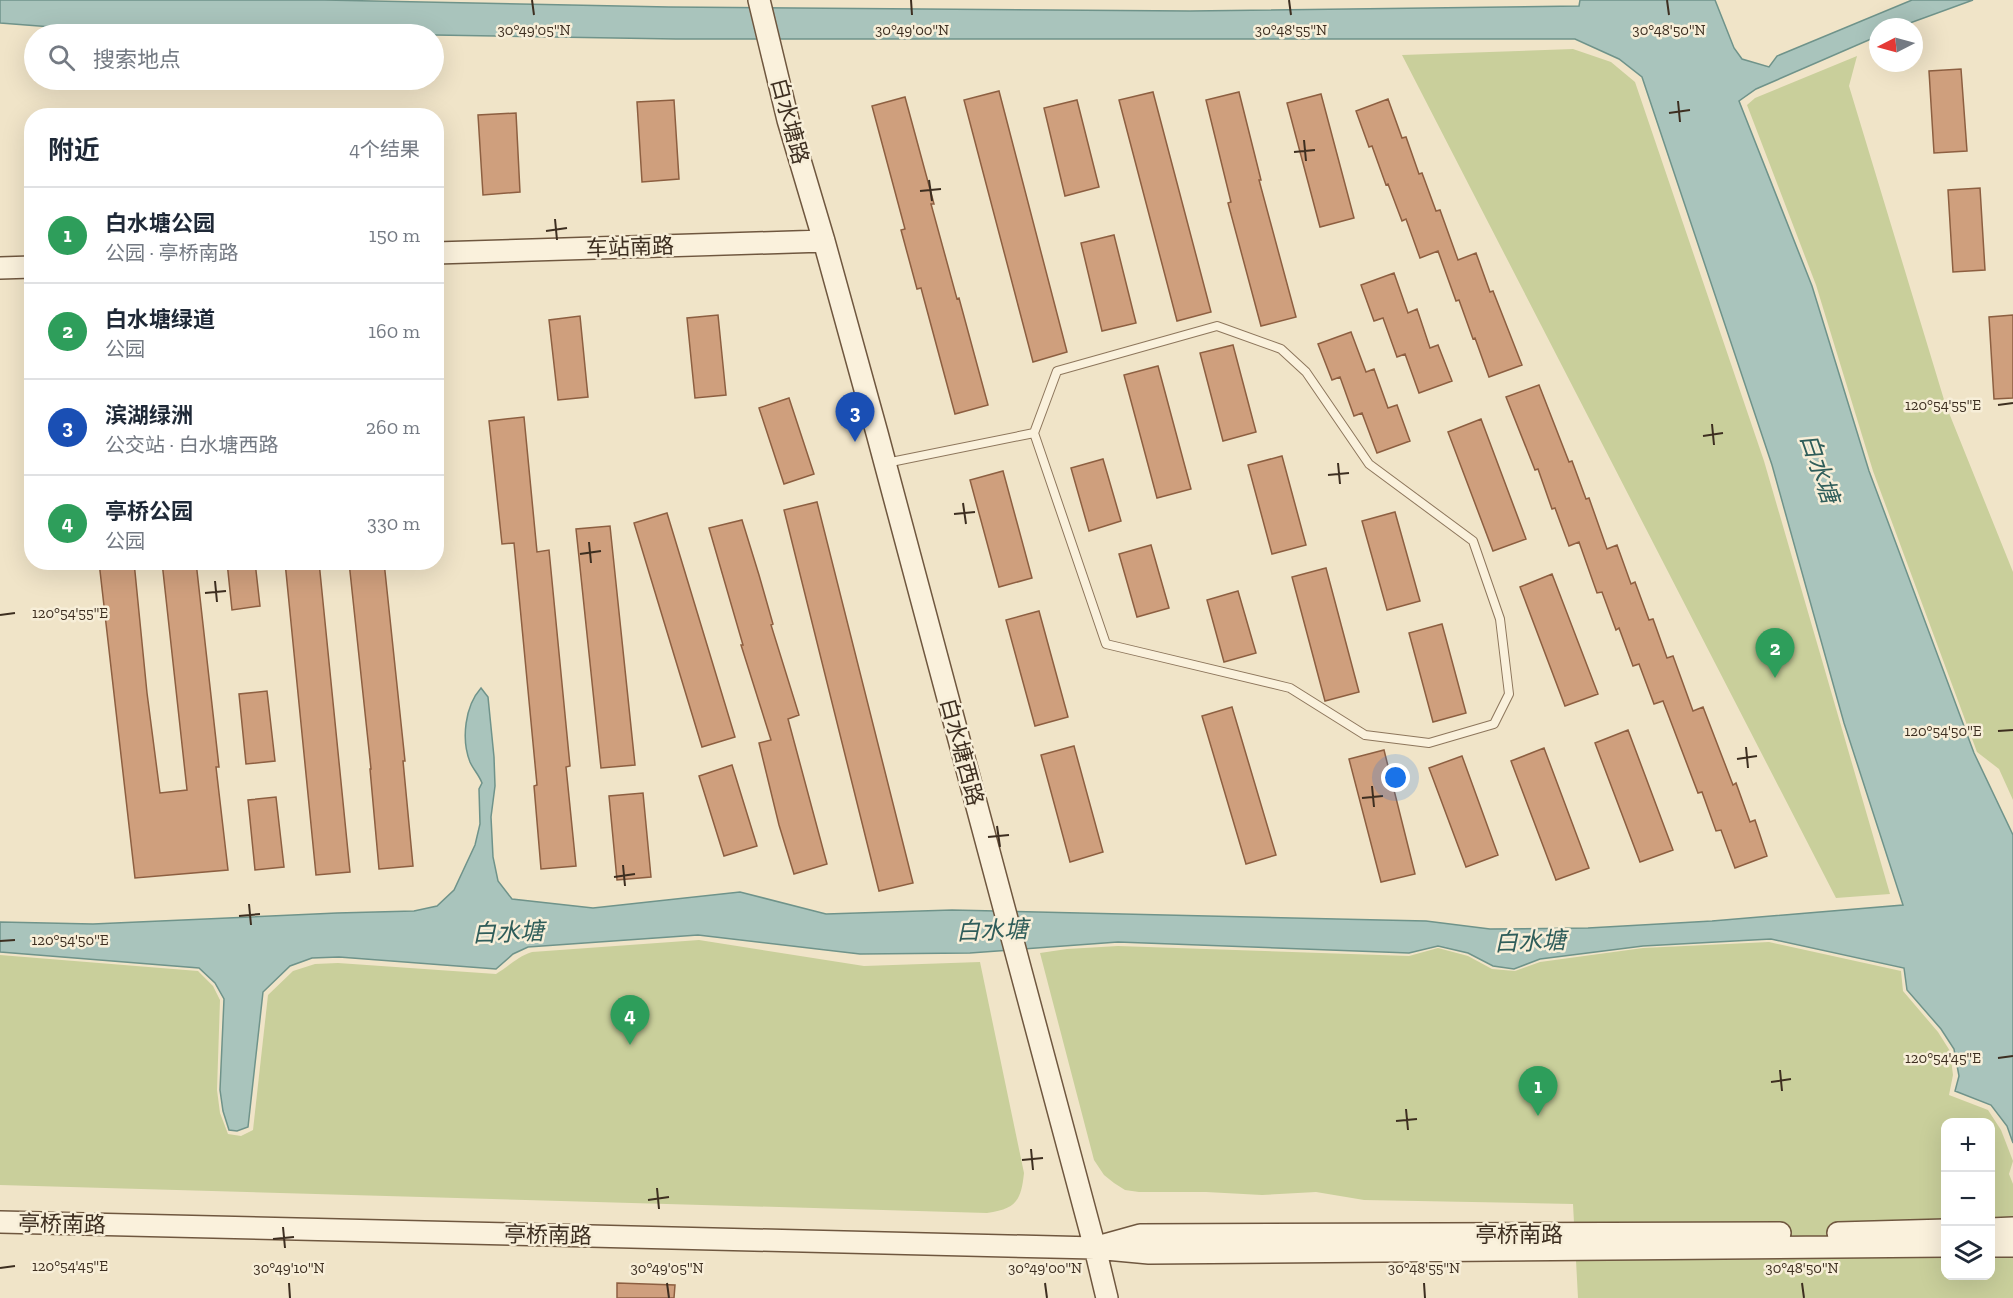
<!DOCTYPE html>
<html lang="zh">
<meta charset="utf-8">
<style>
body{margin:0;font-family:"Zilla Slab","Noto Sans SC",serif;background:#f6f6f7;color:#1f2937}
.controls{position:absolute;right:18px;bottom:18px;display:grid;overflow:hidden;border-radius:12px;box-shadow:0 6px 24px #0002}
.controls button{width:54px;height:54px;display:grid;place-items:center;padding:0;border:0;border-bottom:2px solid #e0e1e3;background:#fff;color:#1f2937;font:30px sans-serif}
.compass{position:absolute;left:1869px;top:18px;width:54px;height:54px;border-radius:50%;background:#fff;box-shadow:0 6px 24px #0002;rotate:264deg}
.you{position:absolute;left:1396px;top:778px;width:21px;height:21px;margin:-15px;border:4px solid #fff;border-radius:50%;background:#1a73e8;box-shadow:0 0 0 9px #1a73e833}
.badge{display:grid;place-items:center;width:39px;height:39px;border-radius:50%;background:#9e2a2b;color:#fff;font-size:20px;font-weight:700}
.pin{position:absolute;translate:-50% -50px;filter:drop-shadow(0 2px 3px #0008)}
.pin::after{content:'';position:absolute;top:32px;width:21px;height:18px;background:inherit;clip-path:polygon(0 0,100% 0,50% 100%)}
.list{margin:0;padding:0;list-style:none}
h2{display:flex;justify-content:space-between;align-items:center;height:78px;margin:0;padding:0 24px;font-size:26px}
h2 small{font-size:20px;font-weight:400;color:#747a83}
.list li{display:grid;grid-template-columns:39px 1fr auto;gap:18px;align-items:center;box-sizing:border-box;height:96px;padding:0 24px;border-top:2px solid #e0e1e3}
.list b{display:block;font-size:22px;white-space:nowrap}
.list p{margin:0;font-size:20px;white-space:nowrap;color:#747a83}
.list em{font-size:20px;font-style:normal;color:#747a83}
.icon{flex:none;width:33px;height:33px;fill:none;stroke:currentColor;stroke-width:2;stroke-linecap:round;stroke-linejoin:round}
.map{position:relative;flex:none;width:2013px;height:1298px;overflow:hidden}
.search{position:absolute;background:#fff;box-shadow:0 6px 24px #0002;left:24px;top:24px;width:420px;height:66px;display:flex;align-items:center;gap:15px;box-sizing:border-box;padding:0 21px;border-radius:33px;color:#747a83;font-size:22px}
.panel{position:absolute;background:#fff;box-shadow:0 6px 24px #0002;left:24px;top:108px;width:420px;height:462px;border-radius:24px}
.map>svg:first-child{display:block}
.green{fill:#c9cf9b;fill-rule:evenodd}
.water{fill:#a9c4bc;stroke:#6f938a;stroke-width:1.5}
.building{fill:#cf9f7d;stroke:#8d5f41;stroke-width:1.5}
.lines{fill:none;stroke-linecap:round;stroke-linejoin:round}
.lane-casing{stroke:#8d765c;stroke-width:10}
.secondary-casing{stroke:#6f573f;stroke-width:24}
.lane{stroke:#faf1dc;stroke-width:8}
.secondary{stroke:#faf1dc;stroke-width:21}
.ticks{fill:none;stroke:#3d2e20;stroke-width:2}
.labels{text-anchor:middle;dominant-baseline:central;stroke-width:5;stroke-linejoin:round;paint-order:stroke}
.street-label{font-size:22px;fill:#3d2e20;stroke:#f7eed8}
.water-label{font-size:24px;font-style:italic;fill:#2f5d5a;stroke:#f7eed8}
.ticks-label{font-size:15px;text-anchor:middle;fill:#3d2e20;stroke:#f7eed8;stroke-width:5;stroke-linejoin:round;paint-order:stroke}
</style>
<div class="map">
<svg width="2013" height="1298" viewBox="0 0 2013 1298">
<rect width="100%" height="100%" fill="#f0e4c8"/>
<!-- green -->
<path class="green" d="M1573,49L1611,62L1635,82L1764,461L1890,894L1836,898L1402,55Z
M1857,56L1849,86L1945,403L2013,572V800L1999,769L1977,752L1873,471L1816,285L1747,105L1755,98Z
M699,940L864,966L980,962L1024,1173C1021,1201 1016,1209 987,1213L0,1185V955L198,971L213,986L220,1000L217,1090L220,1113L228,1134L241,1136L253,1130L268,995L293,971L315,964L338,963L496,974C509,966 517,957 532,952Z
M1769,942L1901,971L1903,991L1938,1032L1950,1051L1953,1075L1949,1095L1988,1110L2001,1130L2013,1161L2009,1174L2013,1184V1298H1578L1573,1204L1364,1200L1316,1192L1262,1195L1206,1192H1139L1125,1190L1114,1183L1104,1175L1094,1160L1040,953L1067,949L1118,946L1409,956L1438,948L1468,956L1492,969L1515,971L1540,962L1643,948ZM1946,1122H1990V1276H1946Z"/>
<!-- water -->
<path class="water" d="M0,0H324L669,7L1190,11L1579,6L1580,0H1715L1734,48L1742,59L1769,67L1777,56L1912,0H1973L1899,27H1878V36L1756,89L1739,101L1812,286L1869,471L1974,753L2013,835V1143L2007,1126L1991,1105L1955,1091L1959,1076L1954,1049L1941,1029L1907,990L1904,968L1771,939L1643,946L1540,959L1514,969L1493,966L1468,953L1438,946L1409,953L1118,942L970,953L860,954L698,935L528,947L513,954L496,969L339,957L312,958L290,966L263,992L248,1127L237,1131L229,1130L223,1111L220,1090L224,999L215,983L199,968L0,952V922L93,924L337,913L414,911L437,906L454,890L475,845L480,824L479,789L482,783C479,775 473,769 470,762C461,739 465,706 481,688L488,697L494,757L495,786L491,817L493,857L498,881L512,899L593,908L740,892L826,914L952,910L1426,921L1490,929L1588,928L1712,921L1903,905L1844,723L1772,465L1642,77L1619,59L1575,39H676L78,29L0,23Z"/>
<!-- building -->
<path class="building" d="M1961,69L1967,151L1934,153L1929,71Z
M999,91L1067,352L1033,362L964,100Z
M1153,92L1211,312L1177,321L1119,100Z
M1239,92L1261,180H1259L1296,317L1261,326L1228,203L1231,202L1206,100Z
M1321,94L1354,218L1320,227L1287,103Z
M905,97L934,204H931L957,299L959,298L988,405L955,414L921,288L917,289L901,230L905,229L872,106Z
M1388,99L1402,138L1406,137L1419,174L1422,173L1436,211L1440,210L1458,260L1476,253L1490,292L1493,291L1522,365L1489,377L1475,338L1473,339L1459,300L1456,301L1438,251L1420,258L1406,219L1402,221L1388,184L1386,185L1372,146L1369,147L1356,111Z
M674,100L679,179L642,182L637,102Z
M1077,100L1099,187L1065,196L1044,108Z
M516,113L520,192L483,195L478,115Z
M1980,188L1985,270L1953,272L1948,190Z
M1114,235L1136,323L1102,331L1081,243Z
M1394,273L1408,313L1417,309L1430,348L1438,345L1452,381L1419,393L1405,354L1397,357L1383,318L1374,321L1361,285Z
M718,315L726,395L695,398L687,318Z
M2013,315V398L1994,399L1989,317Z
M580,316L588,397L558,400L549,320Z
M1351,332L1366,372L1374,369L1388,408L1397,405L1410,441L1377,453L1362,413L1354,416L1340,377L1332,380L1318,344Z
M1233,345L1256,432L1223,441L1200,353Z
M1158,366L1191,489L1157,498L1124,375Z
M1539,385L1569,462L1572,461L1586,499L1589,498L1607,549L1617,545L1631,584L1635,582L1649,620L1653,619L1667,658L1673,656L1693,711L1703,707L1733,785L1736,783L1750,822L1755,820L1767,856L1735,868L1721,830L1716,831L1702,792L1698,793L1663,701L1654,704L1639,664L1633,666L1619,628L1616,630L1602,592L1597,593L1579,542L1569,546L1555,508L1552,509L1538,469L1535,470L1506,397Z
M789,398L814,474L784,484L759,408Z
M524,417L537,552L549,550L570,766L566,767L576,866L541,869L534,786L537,785L514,543L502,544L489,421Z
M1481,419L1526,539L1493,551L1448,432Z
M1282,456L1306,545L1272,554L1248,465Z
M1103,459L1121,521L1089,531L1071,468Z
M1003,471L1032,578L999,587L970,480Z
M817,502L913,883L879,891L784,510Z
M1395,512L1420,601L1387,610L1362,521Z
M667,513L735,737L702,747L634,523Z
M742,520L759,575L773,624L771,625L799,715L788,719L827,864L794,874L779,825L759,743L771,740L741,645H743L709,528Z
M610,526L635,765L601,768L576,529Z
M1151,545L1169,608L1137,617L1119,554Z
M99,562H134L147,693L160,793L187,790L162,562H196L219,767H216L228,870L135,878Z
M227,562H255L260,606L232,610Z
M285,562H319L350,872L316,875Z
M349,562H384L405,761H403L413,866L379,869L370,769H371Z
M1326,568L1359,692L1325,701L1292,577Z
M1552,574L1598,694L1565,706L1520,587Z
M1238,591L1256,653L1224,662L1207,600Z
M1039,611L1068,717L1035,726L1006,620Z
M1442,624L1466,713L1433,722L1409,633Z
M267,691L275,761L246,764L239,694Z
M1232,707L1276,855L1246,864L1202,716Z
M1628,730L1673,850L1640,862L1595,743Z
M1074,746L1103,852L1070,862L1041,755Z
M1544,748L1589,868L1556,880L1511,761Z
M1384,750L1415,874L1381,882L1349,759Z
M1462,756L1498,855L1466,867L1429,768Z
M732,765L757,846L724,856L699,776Z
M643,793L651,877L617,880L609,796Z
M276,797L284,867L255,870L248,800Z
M617,1283L675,1285L674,1298H617Z"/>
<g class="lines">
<defs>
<path id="lane" d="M886,463L1034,433L1106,644L1290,688L1365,735L1429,743L1494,724L1509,694L1500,619L1473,541L1369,464L1306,372L1281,349L1217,326L1057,371L1034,433"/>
<path id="secondary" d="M759,0L788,120L824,241L877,433L1095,1248L1107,1298
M436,253L824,241
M0,268L32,267
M0,1222L1095,1248L1149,1253L1946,1246
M1990,1229L2013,1228
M1838,1233L1946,1230
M1104,1245L1140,1235L1780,1233
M1990,1246H2013"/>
</defs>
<!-- lane casing -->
<use href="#lane" class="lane-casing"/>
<!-- secondary casing -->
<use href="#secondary" class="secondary-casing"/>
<!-- lane -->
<use href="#lane" class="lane"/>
<!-- secondary -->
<use href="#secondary" class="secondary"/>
</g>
<!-- ticks -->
<path class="ticks" d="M532,0L534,15M911,0L912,15M1289,0L1291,15M1667,0L1669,15M1678,101L1680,122M1669,113L1690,110M1304,140L1306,161M1294,152L1315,150M929,180L932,201M920,191L941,189M555,219L557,240M546,231L567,228M1998,405L2013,403M1712,424L1714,445M1703,436L1723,433M1338,463L1340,484M1328,475L1349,473M963,503L966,524M954,514L975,512M589,542L591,563M580,554L601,551M215,581L217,602M205,593L226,591M0,615L15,613M1998,731L2013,730M1746,747L1748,768M1737,759L1757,756M1372,786L1374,807M1362,798L1383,796M997,826L1000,847M988,837L1009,835M623,865L625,886M614,877L635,874M249,904L251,925M239,916L260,914M0,941L15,940M1998,1058L2013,1056M1780,1070L1782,1091M1771,1082L1791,1079M1406,1109L1408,1130M1396,1121L1417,1119M1031,1149L1033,1170M1022,1160L1043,1158M657,1188L659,1209M648,1200L669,1197M283,1227L285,1248M273,1239L294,1237M0,1268L15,1266M289,1283L290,1298M667,1283L669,1298M1045,1283L1047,1298M1424,1283L1425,1298M1802,1283L1804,1298"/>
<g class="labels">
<!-- street labels -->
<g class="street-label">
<text transform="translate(790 121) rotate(75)">白水塘路</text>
<text transform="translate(630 247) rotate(-2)">车站南路</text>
<text transform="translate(962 752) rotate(75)">白水塘西路</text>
<text transform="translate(62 1224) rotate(1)">亭桥南路</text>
<text x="1519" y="1234">亭桥南路</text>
<text transform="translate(548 1235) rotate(1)">亭桥南路</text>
</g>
<!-- water labels -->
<g class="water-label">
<text transform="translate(1820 468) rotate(71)">白水塘</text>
<text transform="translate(992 930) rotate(-2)">白水塘</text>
<text transform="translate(508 932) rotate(-2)">白水塘</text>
<text transform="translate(1530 941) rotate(-2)">白水塘</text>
</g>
</g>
<g class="ticks-label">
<text x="534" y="35">30°49'05"N</text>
<text x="912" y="35">30°49'00"N</text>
<text x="1291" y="35">30°48'55"N</text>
<text x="1669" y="35">30°48'50"N</text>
<text x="1943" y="410">120°54'55"E</text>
<text x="70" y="618">120°54'55"E</text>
<text x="1943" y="736">120°54'50"E</text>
<text x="70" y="945">120°54'50"E</text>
<text x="1943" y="1063">120°54'45"E</text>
<text x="70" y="1271">120°54'45"E</text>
<text x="289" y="1273">30°49'10"N</text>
<text x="667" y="1273">30°49'05"N</text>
<text x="1045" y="1273">30°49'00"N</text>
<text x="1424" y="1273">30°48'55"N</text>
<text x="1802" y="1273">30°48'50"N</text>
</g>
</svg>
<div class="controls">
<button>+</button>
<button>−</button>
<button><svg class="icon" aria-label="layers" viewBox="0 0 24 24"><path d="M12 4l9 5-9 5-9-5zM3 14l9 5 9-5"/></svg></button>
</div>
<svg class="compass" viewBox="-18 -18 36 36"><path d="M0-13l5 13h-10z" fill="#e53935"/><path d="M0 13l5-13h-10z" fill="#747a83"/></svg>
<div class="you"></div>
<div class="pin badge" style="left:1538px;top:1116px;background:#2e9e5b">1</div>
<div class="pin badge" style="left:1775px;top:678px;background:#2e9e5b">2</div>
<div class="pin badge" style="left:855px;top:442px;background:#1a4fb4">3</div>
<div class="pin badge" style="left:630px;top:1045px;background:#2e9e5b">4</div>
<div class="search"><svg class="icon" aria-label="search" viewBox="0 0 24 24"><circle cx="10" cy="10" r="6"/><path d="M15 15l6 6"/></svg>搜索地点</div>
<section class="panel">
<h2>附近<small>4个结果</small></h2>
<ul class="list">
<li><span class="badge" style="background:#2e9e5b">1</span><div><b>白水塘公园</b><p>公园 · 亭桥南路</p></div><em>150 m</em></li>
<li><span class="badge" style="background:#2e9e5b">2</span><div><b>白水塘绿道</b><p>公园</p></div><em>160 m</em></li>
<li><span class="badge" style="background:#1a4fb4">3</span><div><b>滨湖绿洲</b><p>公交站 · 白水塘西路</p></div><em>260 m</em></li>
<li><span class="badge" style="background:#2e9e5b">4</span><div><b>亭桥公园</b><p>公园</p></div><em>330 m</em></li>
</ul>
</section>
</div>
